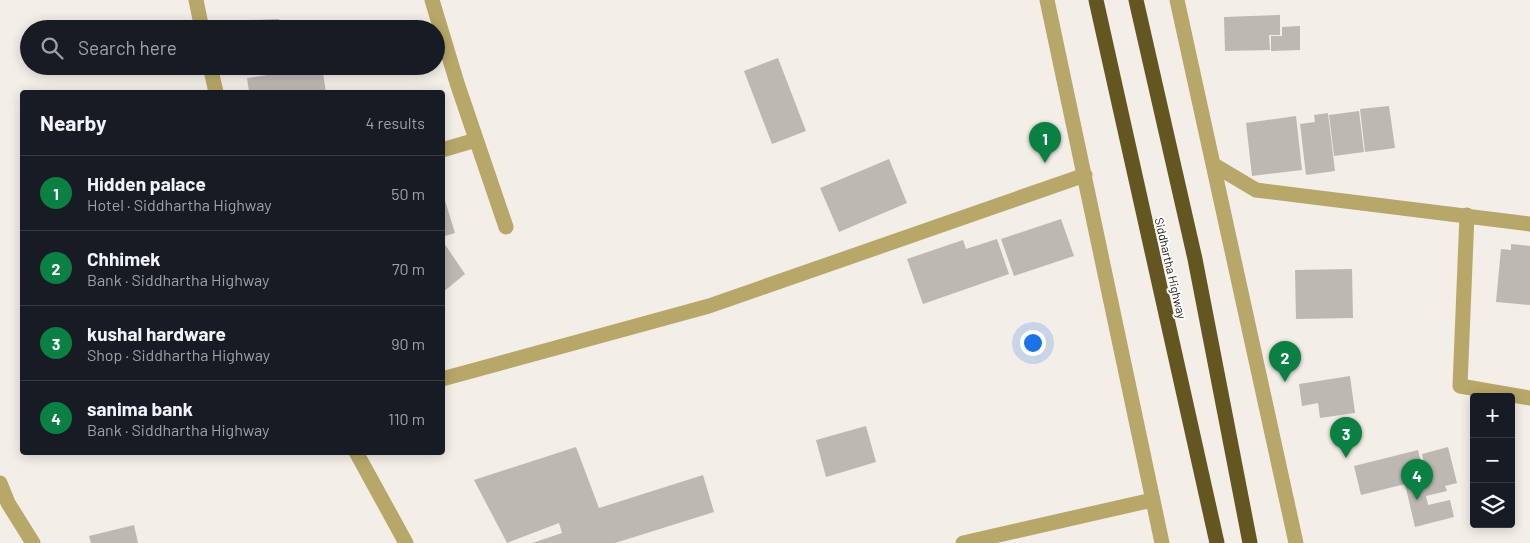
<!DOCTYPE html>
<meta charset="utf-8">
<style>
body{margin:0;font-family:Barlow,sans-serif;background:#242831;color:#f1f3f6}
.controls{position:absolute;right:15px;bottom:15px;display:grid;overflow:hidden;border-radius:5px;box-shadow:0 2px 12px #0003}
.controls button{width:45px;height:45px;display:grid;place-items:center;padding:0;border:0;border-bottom:1px solid #363941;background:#171b24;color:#f1f3f6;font:25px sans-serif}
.you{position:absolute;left:1032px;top:342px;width:18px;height:18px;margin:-12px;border:4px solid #fff;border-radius:50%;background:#1a73e8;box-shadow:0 0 0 8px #1a73e833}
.badge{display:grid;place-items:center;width:32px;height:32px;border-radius:50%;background:#0b8043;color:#fff;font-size:16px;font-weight:700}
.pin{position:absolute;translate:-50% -41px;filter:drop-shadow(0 1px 2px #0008)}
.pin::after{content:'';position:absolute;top:26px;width:18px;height:15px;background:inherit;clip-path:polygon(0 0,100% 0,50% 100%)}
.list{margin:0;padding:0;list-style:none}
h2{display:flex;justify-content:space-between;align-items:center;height:65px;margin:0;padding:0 20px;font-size:21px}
h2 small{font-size:16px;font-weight:400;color:#9ea1a6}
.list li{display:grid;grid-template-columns:32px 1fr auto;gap:15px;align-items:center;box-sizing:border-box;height:75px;padding:0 20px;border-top:1px solid #363941}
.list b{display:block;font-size:19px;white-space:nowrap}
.list p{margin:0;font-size:16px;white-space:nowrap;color:#9ea1a6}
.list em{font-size:16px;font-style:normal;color:#9ea1a6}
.icon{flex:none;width:28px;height:28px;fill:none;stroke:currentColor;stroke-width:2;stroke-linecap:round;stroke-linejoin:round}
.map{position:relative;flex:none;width:1530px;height:543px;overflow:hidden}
.search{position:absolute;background:#171b24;box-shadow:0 2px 12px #0003;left:20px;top:20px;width:425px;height:55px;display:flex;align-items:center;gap:12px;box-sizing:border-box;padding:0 18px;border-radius:28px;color:#9ea1a6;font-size:19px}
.panel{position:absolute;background:#171b24;box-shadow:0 2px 12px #0003;left:20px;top:90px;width:425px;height:365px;border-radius:5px}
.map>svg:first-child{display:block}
.building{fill:#bdb8b2}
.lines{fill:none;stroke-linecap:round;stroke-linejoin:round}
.minor{stroke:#b7a769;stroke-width:15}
.highway{stroke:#645620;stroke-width:15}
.labels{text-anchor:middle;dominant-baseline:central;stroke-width:4;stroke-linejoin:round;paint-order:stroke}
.street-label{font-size:12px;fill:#1a1816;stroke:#fefcfa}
</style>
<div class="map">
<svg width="1530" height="543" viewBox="0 0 1530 543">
<rect width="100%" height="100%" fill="#f4eee8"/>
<!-- building -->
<path class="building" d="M1280,15V35H1269L1270,50L1225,51L1224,17Z
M279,19L280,29H225V21Z
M1300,26V50L1271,51V36H1282V27Z
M778,58L806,131L772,144L744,71Z
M322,67L326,92H249L247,78Z
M1389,106L1395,148L1365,152L1360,109Z
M1359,111L1364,152L1334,156L1329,115Z
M1328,113L1335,171L1306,175L1300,124L1315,122L1314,115Z
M1296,116L1302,170L1252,176L1246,123Z
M889,159L907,203L839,232L820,188Z
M443,194L455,233L442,237V195Z
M1061,219L1074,256L1014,276L1001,239Z
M997,239L1009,274L923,304L907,259L963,240L966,249Z
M442,240L465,274L442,293Z
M1511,244L1530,246V305L1496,302L1501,249L1511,250Z
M1352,269L1353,318L1296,319L1295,270Z
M1350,376L1355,413L1320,418L1318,403L1302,406L1299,384Z
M866,426L876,462L826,477L816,440Z
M576,447L599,508L703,475L714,512L615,543H532L562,533L559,523L507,543L474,480Z
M1448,447L1457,483L1445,486L1447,491L1426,496L1428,505L1450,500L1454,517L1415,527L1405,484L1361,495L1354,466L1418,450L1423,471H1426L1422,454Z
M134,525L138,543H91L89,536Z"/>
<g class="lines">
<!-- minor -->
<path class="minor" d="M196,0L202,29
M432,0L457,83L506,227
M1047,0L1162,543
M1177,0L1296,543
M210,66L216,92
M442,150L476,140
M1214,165L1256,190L1530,224
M1467,215L1460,386L1530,398
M442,379L709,306L1085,175
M356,452L406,543
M0,483L8,503L33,543
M963,543L1152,500"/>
<!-- highway -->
<path class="highway" d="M1096,0L1217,543
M1136,0L1195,259L1250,543"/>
</g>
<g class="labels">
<!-- street labels -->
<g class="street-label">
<text transform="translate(1171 268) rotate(77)">Siddhartha Highway</text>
</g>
</g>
</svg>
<div class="controls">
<button>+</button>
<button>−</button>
<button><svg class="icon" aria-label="layers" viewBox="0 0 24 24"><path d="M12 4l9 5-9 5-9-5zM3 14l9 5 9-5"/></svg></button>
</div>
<div class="you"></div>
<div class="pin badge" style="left:1045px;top:163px">1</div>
<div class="pin badge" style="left:1285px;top:382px">2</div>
<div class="pin badge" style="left:1346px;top:458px">3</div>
<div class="pin badge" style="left:1417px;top:500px">4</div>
<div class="search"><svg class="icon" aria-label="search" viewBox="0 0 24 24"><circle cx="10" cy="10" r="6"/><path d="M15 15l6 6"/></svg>Search here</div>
<section class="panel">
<h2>Nearby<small>4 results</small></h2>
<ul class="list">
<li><span class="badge">1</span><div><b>Hidden palace</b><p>Hotel · Siddhartha Highway</p></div><em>50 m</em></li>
<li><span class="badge">2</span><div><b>Chhimek</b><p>Bank · Siddhartha Highway</p></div><em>70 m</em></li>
<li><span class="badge">3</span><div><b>kushal hardware</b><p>Shop · Siddhartha Highway</p></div><em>90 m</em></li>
<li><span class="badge">4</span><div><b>sanima bank</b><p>Bank · Siddhartha Highway</p></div><em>110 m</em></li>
</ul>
</section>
</div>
